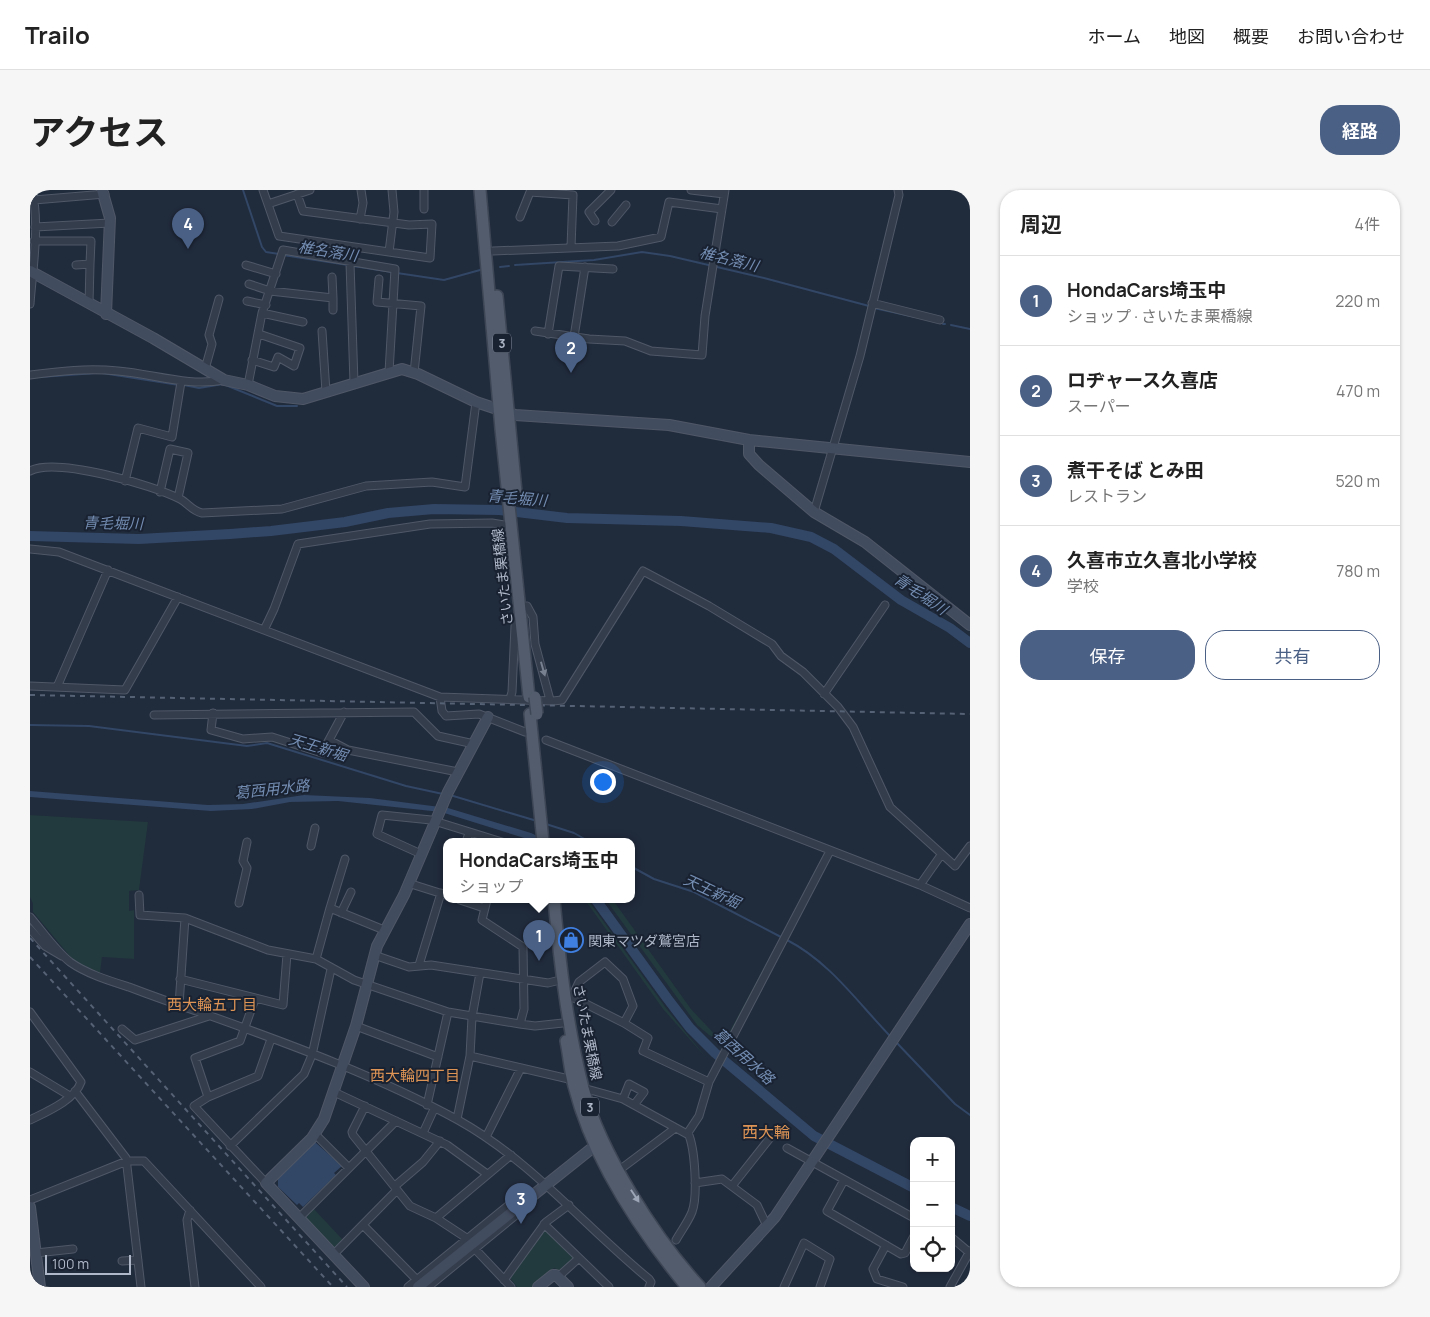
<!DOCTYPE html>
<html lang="ja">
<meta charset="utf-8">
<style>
body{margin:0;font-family:Manrope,"Noto Sans JP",sans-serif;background:#f6f6f6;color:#222}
.controls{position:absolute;right:15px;bottom:15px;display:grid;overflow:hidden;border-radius:10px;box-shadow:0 1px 4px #0004}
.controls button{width:45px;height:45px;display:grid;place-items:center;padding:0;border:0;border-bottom:1px solid #e0e0e0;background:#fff;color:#222;font:25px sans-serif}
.scale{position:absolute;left:15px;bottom:12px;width:86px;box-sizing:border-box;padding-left:5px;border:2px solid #afb8c8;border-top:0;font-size:14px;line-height:18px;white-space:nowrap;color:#afb8c8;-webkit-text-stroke:4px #192231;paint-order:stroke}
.you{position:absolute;left:572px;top:591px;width:18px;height:18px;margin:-12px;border:4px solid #fff;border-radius:50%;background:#1a73e8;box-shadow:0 0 0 8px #1a73e833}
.badge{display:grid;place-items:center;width:32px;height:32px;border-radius:50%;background:#4b6085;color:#fff;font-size:16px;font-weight:700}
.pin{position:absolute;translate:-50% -41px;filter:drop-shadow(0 1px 2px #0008)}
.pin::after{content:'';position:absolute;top:26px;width:18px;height:15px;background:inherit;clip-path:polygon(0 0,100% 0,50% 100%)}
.popup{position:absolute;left:413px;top:648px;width:192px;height:65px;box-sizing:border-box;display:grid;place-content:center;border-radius:10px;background:#fff;filter:drop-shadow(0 1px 4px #0005);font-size:16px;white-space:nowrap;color:#767676}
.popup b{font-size:19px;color:#222}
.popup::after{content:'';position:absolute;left:50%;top:100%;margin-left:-10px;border:10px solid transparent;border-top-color:#fff}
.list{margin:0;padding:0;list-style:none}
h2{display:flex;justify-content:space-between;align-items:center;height:65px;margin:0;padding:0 20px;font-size:21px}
h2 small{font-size:16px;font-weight:400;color:#767676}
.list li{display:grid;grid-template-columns:32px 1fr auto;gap:15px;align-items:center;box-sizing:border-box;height:90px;padding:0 20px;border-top:1px solid #e0e0e0}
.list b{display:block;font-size:19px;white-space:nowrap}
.list p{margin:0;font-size:16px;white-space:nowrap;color:#767676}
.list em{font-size:16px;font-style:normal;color:#767676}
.actions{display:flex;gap:10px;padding:15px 20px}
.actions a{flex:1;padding:11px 0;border:1px solid #4b6085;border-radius:20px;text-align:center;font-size:18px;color:#4b6085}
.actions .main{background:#4b6085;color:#fff}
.icon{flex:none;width:28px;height:28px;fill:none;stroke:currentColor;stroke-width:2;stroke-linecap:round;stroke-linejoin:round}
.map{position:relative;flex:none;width:940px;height:1097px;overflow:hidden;border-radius:20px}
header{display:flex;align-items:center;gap:30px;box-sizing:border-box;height:70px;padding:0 25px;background:#fff;border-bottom:1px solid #e0e0e0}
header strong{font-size:24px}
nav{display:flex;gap:28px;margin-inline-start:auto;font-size:18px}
.intro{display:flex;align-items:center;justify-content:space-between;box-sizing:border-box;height:120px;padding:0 30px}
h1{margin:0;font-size:35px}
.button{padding:12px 22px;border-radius:20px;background:#4b6085;color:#fff;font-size:18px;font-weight:700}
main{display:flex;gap:30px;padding:0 30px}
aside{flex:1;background:#fff;border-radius:20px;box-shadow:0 1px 4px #0004}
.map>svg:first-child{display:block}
.green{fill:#22393d}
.water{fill:#324665}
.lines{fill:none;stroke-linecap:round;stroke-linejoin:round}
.stream{stroke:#324665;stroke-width:2}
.river{stroke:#324665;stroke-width:10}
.street-casing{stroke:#4f5867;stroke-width:9}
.secondary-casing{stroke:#4f5867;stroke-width:12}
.primary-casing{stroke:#3d4655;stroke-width:14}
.street{stroke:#343d4c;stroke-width:7}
.secondary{stroke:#424c5f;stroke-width:10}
.primary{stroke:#525c6c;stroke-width:11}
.rail{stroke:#556174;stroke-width:2;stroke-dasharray:5 5;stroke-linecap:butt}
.primary-bridge-casing{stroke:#3d4655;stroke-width:14;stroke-linecap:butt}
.primary-bridge{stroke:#525c6c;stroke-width:11}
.oneway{fill:#788190}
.oneway2{fill:#9ca6b6}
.labels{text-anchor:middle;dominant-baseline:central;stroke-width:4;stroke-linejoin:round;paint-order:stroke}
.shield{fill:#192231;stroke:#828b9b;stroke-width:1}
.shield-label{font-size:12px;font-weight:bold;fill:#afb8c8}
.street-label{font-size:14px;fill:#afb8c8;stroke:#192231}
.poi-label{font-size:14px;fill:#afb8c8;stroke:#192231;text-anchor:start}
.water-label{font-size:15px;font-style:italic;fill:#748db2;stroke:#192231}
.neighbourhood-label{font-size:15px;fill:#dd9455;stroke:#192231}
.quarter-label{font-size:16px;fill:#dd9455;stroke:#192231}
</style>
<header>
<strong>Trailo</strong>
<nav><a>ホーム</a><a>地図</a><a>概要</a><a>お問い合わせ</a></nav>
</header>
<div class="intro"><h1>アクセス</h1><a class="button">経路</a></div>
<main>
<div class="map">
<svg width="940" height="1097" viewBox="0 0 940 1097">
<rect width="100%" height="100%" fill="#202b3c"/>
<!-- green -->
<path class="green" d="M0,625L118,632L109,700L99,701V721L104,720V769L72,767L70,783L43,770L3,722V714L0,707Z
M555,710H558L636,818L678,870L633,819Z
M576,710H583L661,819L691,851L695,850L737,772L739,773L696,854L679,845L667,835Z
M283,1018L314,1051L307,1058L304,1057L276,1028Z
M515,1039L543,1066L544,1070L531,1081L524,1078L502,1097H487L480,1088Z"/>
<!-- water -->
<path class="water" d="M0,601L178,615L213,614L274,605L340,608L418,618L501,643L520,652H507L411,622L308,611L260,612L222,619L181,621L0,607Z
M285,952L312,976L304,983L306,985L273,1017L269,1013L267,1015L248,997V989Z"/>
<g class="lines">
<!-- stream -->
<path class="stream" d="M213,0L232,57L236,62L249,64
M253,65L318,75
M485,75L564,70L612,62L640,66L734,88L839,116
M323,76L362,82
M470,77L479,76
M367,83L414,90L450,80
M844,118L885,127
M913,134H915
M921,135L940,139
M72,183L149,195
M10,187L67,183
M154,195L169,198L193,194L247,216H267
M0,535L59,536L217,556L237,553L376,596L413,604
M420,605L507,631
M516,634L544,643L560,652
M602,677L624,689L664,702L751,747
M757,750C800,772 828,813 861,847
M866,852L925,914L940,925"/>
<!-- river -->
<path class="river" d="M0,346L109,349L200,344L241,341L315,332L358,323L404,319L469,320L537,328L651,331L741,338L781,347L804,359L871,410L920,438L940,453
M566,710L637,808L660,838L685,863L784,946L884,998
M921,1017L940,1026"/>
<defs>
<path id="street" d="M233,0L249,46L400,68L402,34L379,35L273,21L267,4
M394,0V19
M661,0L694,4
M4,10L75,4
M238,14L280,0
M490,27L500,2L543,5L541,57
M330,29L333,13L331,0
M565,31L559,22L581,0
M582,32L596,15
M5,37L80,33
M4,51H61L60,74
M463,61L588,56L631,47L639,12L692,19
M359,62L364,22L362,0
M320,73L324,193
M46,75L60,74L59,114
M216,75L246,84
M302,87L303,108
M349,89L347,112L391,116L384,183
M219,94L240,101L303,108V120
M217,111L236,115
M842,113L910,130
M0,114C2,84 11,27 1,0
M232,123L273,132
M292,141L296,202
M505,141L559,149L595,151L621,161L672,165L675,126L695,0
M518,144L529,76L583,79
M544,147L555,77
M222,170L244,177L248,167L264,176L270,158L229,144
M175,179L182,154L179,145L189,109
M0,185C30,181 58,178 88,181C124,184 158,197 194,190
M218,195L232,123L253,60L365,79L359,182
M0,281C26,267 123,295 150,309C158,313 162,321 172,323L252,319L336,296L402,292L435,297L446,212
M95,291L108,238L142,247L151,192
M130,302L140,259L158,263L148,308
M784,322L830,166L869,5L868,0
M0,359L29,362L410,507L523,511L532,510L613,381L679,416L742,454L751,466L773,482L808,517L823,537L860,617L925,676L940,656
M497,416L503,427L505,454L520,510
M234,440L244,419L268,354L400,334L462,333L474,335
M0,496L95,500L148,407
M27,497L78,380
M794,504L855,415
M410,507L412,521L416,526L449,524L495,542
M480,509L482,502L485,436L489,426
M183,523L181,540L213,549L242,547L292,563L314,522
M124,525L384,522L408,546L444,554
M299,550L318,560L428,582
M516,550L890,695L940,718
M436,652L439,643
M281,656L285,638
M391,664L347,644L352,625L401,630L472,652
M378,693L416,705
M890,695L911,665
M109,705L110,725L155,728L238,760L286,769L324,790L418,822L490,834L494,819L493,757L452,730L457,710
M430,710L454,718
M209,713L217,678L213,671L217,652
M300,718L315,669
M311,723L321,702
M0,727C13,742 25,760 40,772C57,784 80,791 99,797C125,807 151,816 178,825C262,855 349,887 428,930C502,971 555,1037 619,1089L621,1092L619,1097
M0,739L15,756L32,766
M344,765L379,777L401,775L518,793L526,791
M286,769L300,718L354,740
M389,775L411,703
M150,789L253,815L257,764
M534,807H542L594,833L618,848L613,861L679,892
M542,807L549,792L575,772L593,789L603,816L594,833
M149,815L155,728
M0,822L51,892C45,910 16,922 0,930
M490,834L505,836L533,833
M326,836L408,867
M92,839L105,850L179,826
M440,866L543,890
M0,882L40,906
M553,898L593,909L657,944L669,926L679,892L800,661
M45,901L96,968L111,1097
M304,902L417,955L457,984
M178,907L165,868L210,851L225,809
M593,909L599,894L614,902L604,915
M397,915L418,822
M335,916L322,942L323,945L380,1016L406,1028L438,1049
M427,929L440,866L442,827L450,783
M393,943L404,919
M285,944L319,978
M456,947L491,878
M200,956L274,884L282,865L301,779
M757,958L884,1028
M588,981L644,939
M814,990L797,1021L871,1064L875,1063L884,1046
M236,993L164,916L178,907L228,886L241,849
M665,993L692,989L727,1015L737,1036
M365,996L393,972L410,951
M702,996L740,948
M0,1010L97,971H114L231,1097
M160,1020L157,1030L165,1097
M269,1028L366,931
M406,1028L481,965
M514,1034L579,1097
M333,1035L387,1090
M921,1047L940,1063
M646,1050C651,1041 658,1032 662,1022C668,1006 665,958 658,943
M856,1055L843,1079L847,1089L873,1097
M445,1059L481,1097
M6,1063L43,1059
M303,1065L367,1000
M92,1071L108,1070
M528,1087L549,1068
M474,1090L516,1032L539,1015
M378,1097L480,1014L490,1008L495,1010L494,1016L486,1025L398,1097
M754,1097L774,1053L800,1069L790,1097
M920,1097L940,1061"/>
<path id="secondary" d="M72,0L80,28L76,124
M0,81L123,148L194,190L218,195L245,206L273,209L372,179L388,184L446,212L485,225L639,235L719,250L940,272
M719,250V264L729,275L784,322L835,352L940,435
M0,1017L10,1097
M334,1097L236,993L282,948L294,929L326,836L347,756L374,705L418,602L458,527
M388,1097L566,955L572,953
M508,1097L523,1085H526L538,1097
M681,1097L745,1027L940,734"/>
<path id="primary" d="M450,0L471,239L499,507
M467,106L486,302
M500,524L513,652
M524,710C530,773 537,836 553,898C571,963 624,1047 670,1097
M536,851C539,866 540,881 544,896C563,970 609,1039 657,1097"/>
</defs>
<!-- street casing -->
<use href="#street" class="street-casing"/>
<!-- secondary casing -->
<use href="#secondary" class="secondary-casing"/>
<!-- primary casing -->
<use href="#primary" class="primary-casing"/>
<!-- street -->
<use href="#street" class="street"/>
<!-- secondary -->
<use href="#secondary" class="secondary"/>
<!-- primary -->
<use href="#primary" class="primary"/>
<!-- rail -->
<path class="rail" d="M0,505L940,524
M0,748L317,1097
M0,767L303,1097"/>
<defs>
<path id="primary-bridge" d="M505,507L507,524"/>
</defs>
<!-- primary-bridge casing -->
<use href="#primary-bridge" class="primary-bridge-casing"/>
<!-- primary-bridge -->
<use href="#primary-bridge" class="primary-bridge"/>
</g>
<!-- one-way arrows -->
<defs><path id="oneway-solid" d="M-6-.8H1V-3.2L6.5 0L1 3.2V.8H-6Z" transform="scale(1.25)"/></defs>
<use class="oneway" href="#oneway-solid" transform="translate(513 479) rotate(74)"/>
<use class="oneway2" href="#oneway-solid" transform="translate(605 1006) rotate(57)"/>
<!-- icons -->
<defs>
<symbol id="shop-ring" viewBox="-11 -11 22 22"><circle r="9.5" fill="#192231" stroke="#3f7fe0" stroke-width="1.5"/><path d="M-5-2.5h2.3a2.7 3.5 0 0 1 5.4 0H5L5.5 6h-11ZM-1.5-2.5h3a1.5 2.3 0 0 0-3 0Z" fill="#3f7fe0"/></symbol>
</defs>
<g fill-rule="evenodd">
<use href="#shop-ring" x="527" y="736" width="28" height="28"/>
</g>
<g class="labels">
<!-- shield labels -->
<g class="shield">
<rect x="463" y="143.5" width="18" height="19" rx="4"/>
<rect x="551" y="907.5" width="18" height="19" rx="4"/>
</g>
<g class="shield-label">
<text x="472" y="153">3</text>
<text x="560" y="917">3</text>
</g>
<!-- street labels -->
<g class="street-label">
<text transform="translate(472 387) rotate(-96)">さいたま栗橋線</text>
<text transform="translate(558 842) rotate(79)">さいたま栗橋線</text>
</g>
<!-- poi labels -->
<g class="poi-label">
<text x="558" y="750">関東マツダ鷲宮店</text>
</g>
<!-- water labels -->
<g class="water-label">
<text transform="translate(298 61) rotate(9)">椎名落川</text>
<text transform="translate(699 69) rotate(14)">椎名落川</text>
<text transform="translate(487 308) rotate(5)">青毛堀川</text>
<text transform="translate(83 333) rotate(1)">青毛堀川</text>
<text transform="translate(891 404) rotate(34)">青毛堀川</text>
<text transform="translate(288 557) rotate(17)">天王新堀</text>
<text transform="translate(242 599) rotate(-6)">葛西用水路</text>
<text transform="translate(682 701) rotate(25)">天王新堀</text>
<text transform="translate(714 866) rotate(42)">葛西用水路</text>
</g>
<!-- neighbourhood labels -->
<g class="neighbourhood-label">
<text x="182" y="814">西大輪五丁目</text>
<text x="385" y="885">西大輪四丁目</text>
</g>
<!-- quarter labels -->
<g class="quarter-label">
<text x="736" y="942">西大輪</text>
</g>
</g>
</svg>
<div class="controls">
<button>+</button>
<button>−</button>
<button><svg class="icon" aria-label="locate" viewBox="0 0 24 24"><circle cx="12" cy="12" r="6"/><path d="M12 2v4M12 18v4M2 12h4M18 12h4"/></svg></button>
</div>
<div class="scale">100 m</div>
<div class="you"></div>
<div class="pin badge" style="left:509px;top:771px">1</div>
<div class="popup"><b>HondaCars埼玉中</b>ショップ</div>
<div class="pin badge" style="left:541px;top:183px">2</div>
<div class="pin badge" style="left:491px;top:1034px">3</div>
<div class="pin badge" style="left:158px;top:59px">4</div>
</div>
<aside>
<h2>周辺<small>4件</small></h2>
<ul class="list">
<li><span class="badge">1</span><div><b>HondaCars埼玉中</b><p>ショップ · さいたま栗橋線</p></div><em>220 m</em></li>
<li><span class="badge">2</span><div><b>ロヂャース久喜店</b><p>スーパー</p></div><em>470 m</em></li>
<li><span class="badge">3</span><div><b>煮干そば とみ田</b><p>レストラン</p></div><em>520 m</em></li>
<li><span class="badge">4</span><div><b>久喜市立久喜北小学校</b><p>学校</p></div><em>780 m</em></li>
</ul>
<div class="actions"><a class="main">保存</a><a>共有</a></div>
</aside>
</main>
